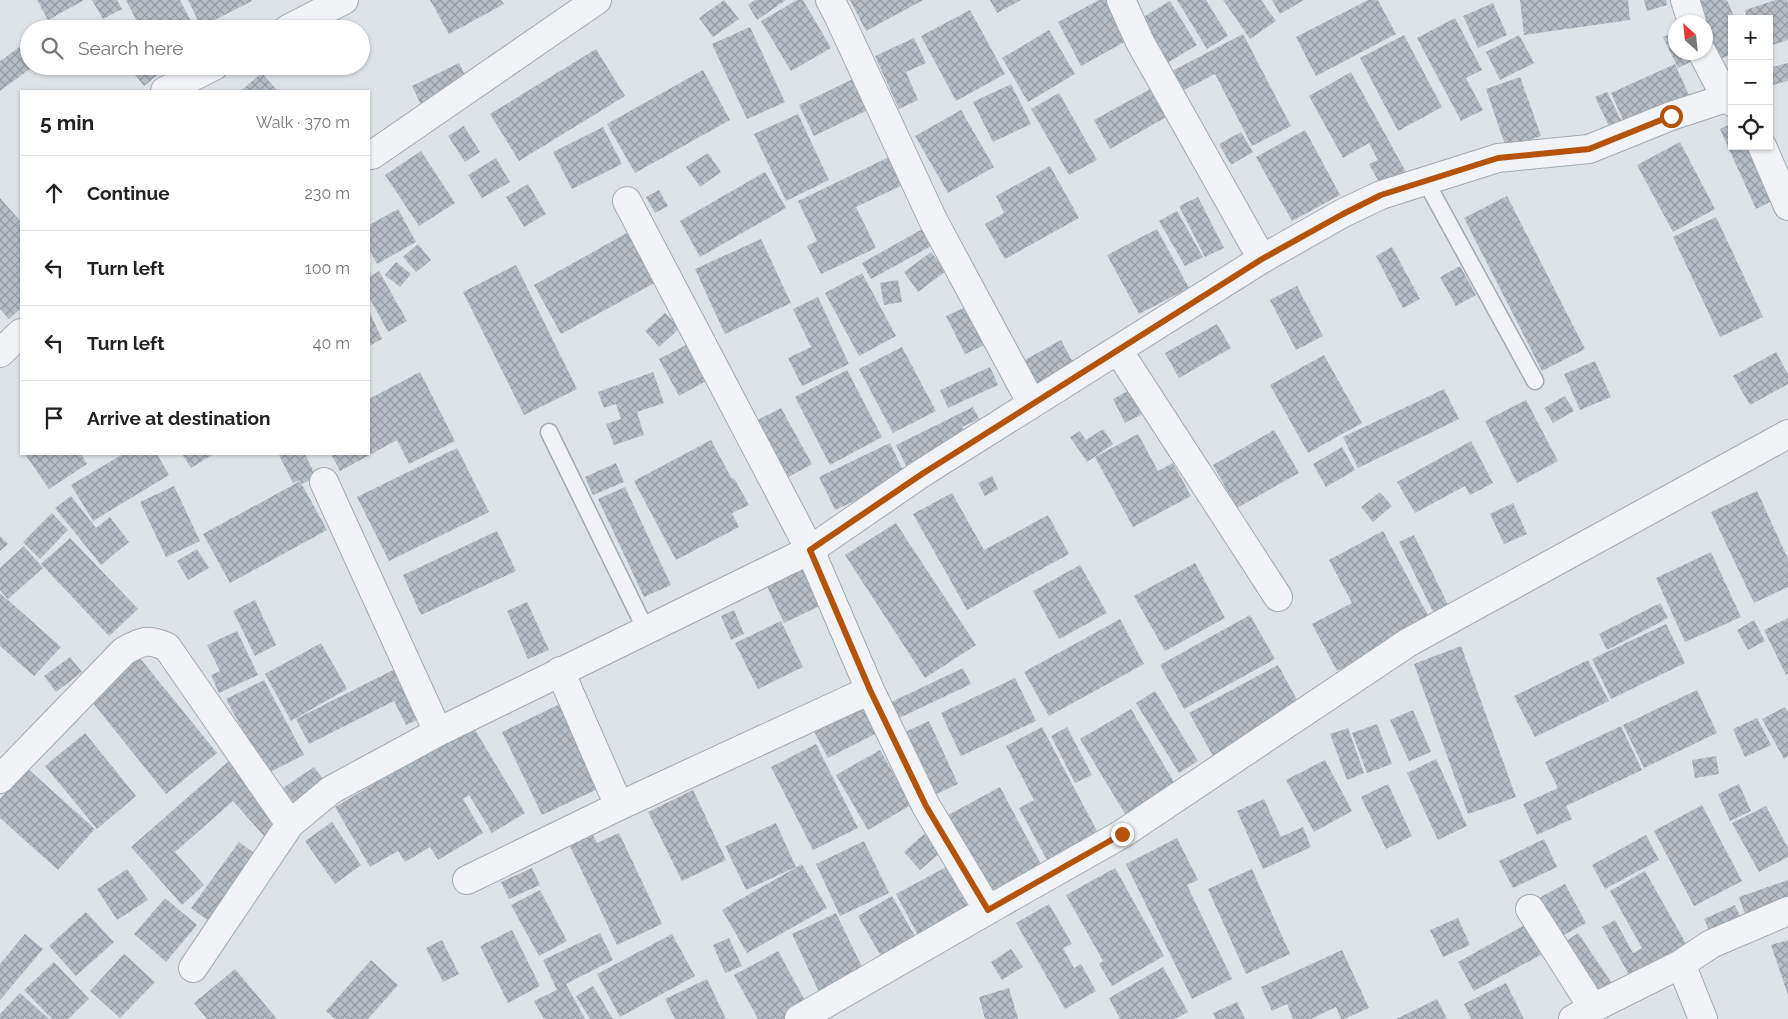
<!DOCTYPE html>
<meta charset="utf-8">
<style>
body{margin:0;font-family:Raleway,sans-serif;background:#f6f6f6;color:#222}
.controls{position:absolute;right:15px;top:15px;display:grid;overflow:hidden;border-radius:0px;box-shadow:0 1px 4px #0004}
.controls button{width:45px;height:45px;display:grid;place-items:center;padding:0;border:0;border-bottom:1px solid #e0e0e0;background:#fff;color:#222;font:25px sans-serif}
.compass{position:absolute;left:1668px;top:15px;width:45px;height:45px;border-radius:50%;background:#fff;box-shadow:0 1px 4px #0004;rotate:333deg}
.stop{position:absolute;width:15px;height:15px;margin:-11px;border:4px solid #b45309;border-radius:50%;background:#fff}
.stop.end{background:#b45309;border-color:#fff;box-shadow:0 1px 5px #0008}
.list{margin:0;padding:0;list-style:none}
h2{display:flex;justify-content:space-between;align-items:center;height:65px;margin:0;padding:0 20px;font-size:21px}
h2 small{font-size:16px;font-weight:400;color:#767676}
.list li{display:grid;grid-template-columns:32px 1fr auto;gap:15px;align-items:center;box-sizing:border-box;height:75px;padding:0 20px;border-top:1px solid #e0e0e0}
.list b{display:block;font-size:19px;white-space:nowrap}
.list em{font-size:16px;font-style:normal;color:#767676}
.icon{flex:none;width:28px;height:28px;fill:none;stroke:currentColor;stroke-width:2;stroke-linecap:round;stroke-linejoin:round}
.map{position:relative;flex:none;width:1788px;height:1019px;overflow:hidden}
.search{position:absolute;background:#fff;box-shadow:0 1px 4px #0004;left:20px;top:20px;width:350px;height:55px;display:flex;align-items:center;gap:12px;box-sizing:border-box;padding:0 18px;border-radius:28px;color:#767676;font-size:19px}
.panel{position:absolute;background:#fff;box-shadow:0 1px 4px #0004;left:20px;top:90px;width:350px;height:365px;border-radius:0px}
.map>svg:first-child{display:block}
.building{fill:url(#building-cross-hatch)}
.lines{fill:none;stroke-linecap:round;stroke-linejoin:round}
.lane-casing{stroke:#a3aab2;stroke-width:19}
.street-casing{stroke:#a3aab2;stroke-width:30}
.lane{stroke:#f1f3f6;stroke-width:16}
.street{stroke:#f1f3f6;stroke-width:28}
.route{stroke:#b45309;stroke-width:6}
</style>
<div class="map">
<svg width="1788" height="1019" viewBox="0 0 1788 1019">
<defs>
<pattern id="building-cross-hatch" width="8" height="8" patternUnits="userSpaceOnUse" patternTransform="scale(1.25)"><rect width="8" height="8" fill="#b6bdc5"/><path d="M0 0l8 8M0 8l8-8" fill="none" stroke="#949aa1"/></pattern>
</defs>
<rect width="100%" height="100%" fill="#dee3e8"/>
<!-- building -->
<path class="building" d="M37,0H84L48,20Z
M92,0H117L122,9L103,19Z
M126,0H180L195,29H141Z
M188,0H251L252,1L201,27Z
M430,0H501L504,4L449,34Z
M724,0L739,19L713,37L699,18Z
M755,0H786L757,20L748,5Z
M797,0H803L831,48L791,71L761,21Z
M850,0H923L866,31Z
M990,0H1021L997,13Z
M1099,0H1107L1128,40L1081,66L1058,22Z
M1177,0H1206L1228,36L1207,49Z
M1223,0H1261L1276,21L1250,39Z
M1272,0H1304L1280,14Z
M1368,0H1378L1396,34L1316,76L1296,37Z
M1520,0H1628L1630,20L1524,35Z
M1644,0H1666L1667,5L1647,11Z
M1696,0H1727L1735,19H1732V54L1720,59Z
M1776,0H1787L1788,3V40L1769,46V19H1747L1745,10Z
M1170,1L1197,45L1162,66L1135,22Z
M1493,3L1507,35L1478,48L1463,16Z
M970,10L1005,74L956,101L921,36Z
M1455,18L1482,70L1466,78L1483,110L1461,121L1417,38Z
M750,27L785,102L747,119L712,44Z
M1049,30L1075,74L1028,102L1002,58Z
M1676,31V52H1696L1699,58L1678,68L1663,37Z
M1243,34L1291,126L1252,146L1215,74L1182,91L1172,71Z
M1404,35L1442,107L1398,131L1360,58Z
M1519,35L1534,63L1500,80L1486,52Z
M914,38L926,63L906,72L918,100L899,109L875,56Z
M29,40V66H34L0,91V61Z
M596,49L625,96L519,161L490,114Z
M459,63L469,83L421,105L412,86Z
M1788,63V81L1769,86V68Z
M1675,64L1691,100L1627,129L1611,93Z
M128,66H155L160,73L144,86Z
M161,66H190L167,78Z
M703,70L730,120L635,173L607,124Z
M1351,72L1406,172L1381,186L1369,164L1378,160L1369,143L1343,158L1309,96Z
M262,73L278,91H240Z
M857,77L872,108L814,136L799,105Z
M1520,77L1541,136L1506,148L1486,89Z
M1011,84L1031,124L993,142L973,102Z
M1152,88L1168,116L1110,149L1094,120Z
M1607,92L1624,126L1612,132L1595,97Z
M1059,93L1097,160L1069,175L1031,109Z
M961,110L994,167L948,193L915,136Z
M798,114L829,180L786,201L754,134Z
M1732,123V146H1757L1780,197L1756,209L1720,129Z
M464,126L480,152L465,162L448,136Z
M603,127L622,164L572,189L553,152Z
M1305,130L1340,195L1292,221L1256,157Z
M1241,132L1253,152L1231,165L1219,144Z
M1680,142L1715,209L1673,232L1637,165Z
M421,151L455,203L419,226L385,175Z
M708,153L721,172L700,187L686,167Z
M891,156L905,184L856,207L876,248L821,274L807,246L817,241L798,201Z
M496,158L510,182L482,198L468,175Z
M1050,166L1079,218L1005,259L985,224L1004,213L996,196Z
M765,172L786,208L700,257L680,221Z
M528,184L546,214L524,227L506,197Z
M659,190L668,206L655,213L646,197Z
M1507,196L1585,349L1542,371L1464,218Z
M1198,197L1224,248L1205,257L1179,206Z
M0,198L21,222V308L9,319L0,309Z
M398,209L416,242L377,264L369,249V225Z
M1177,211L1203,257L1185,266L1159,221Z
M1716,217L1763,317L1720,337L1673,237Z
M926,227L935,244L871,279L862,263Z
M634,229L662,279L561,334L534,285Z
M1157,229L1189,288L1139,314L1107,255Z
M761,239L791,303L725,334L695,269Z
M418,244L431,260L416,272L403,257Z
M1392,247L1420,299L1403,308L1376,256Z
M931,252L946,271L918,292L904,272Z
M396,262L411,274L400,287L385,275Z
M516,265L577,389L524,415L463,292Z
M1460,266L1476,295L1456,306L1440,277Z
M379,271L407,321L388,332L369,297V277Z
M862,273L896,336L859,356L825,293Z
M898,280L902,302L884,305L880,283Z
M1297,286L1323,336L1296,350L1270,300Z
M818,297L849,364L802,386L788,358L811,347L793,309Z
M968,306L987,344L965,354L946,316Z
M369,311L382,339L369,346Z
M665,313L680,328L659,347L645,331Z
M1217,324L1231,348L1179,378L1165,353Z
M1061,340L1076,368L1037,388L1023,361Z
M690,343L710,379L679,396L659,359Z
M902,347L936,411L893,433L859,369Z
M1776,352L1788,374V384L1750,405L1733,376Z
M1324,355L1362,423L1308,453L1270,385Z
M1595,361L1611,397L1580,410L1564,374Z
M990,367L998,385L948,408L940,390Z
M847,370L882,437L830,465L795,397Z
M420,372L455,441L409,464L397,440L340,471L331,454H369V399Z
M653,372L664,403L637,412L644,435L614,445L606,424L621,419L616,404L604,408L598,392Z
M1137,386L1150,410L1125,423L1113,399Z
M1444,389L1459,419L1358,468L1343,437Z
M1565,396L1574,411L1553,423L1544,408Z
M1526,400L1558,461L1517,483L1485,421Z
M973,407L979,419L962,427L968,438L907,468L896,445Z
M781,408L812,464L785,479L754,422Z
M1103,429L1113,444L1087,462L1070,437L1080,431L1086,440Z
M1274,430L1299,473L1237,508L1213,465Z
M1138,434L1158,471L1173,463L1191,496L1133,527L1095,457Z
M711,440L732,479L734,478L749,505L732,513L739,527L676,560L634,481Z
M1471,441L1493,483L1470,495L1465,486L1415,513L1397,482Z
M890,443L906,477L835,510L819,477Z
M1342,447L1355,470L1326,487L1313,464Z
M457,448L489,512L389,561L357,497Z
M25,454H81L87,464L49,489Z
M123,454H157L169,475L93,521L71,485Z
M182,454H214L191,468Z
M283,454H305L316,477L302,484L300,480L293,483L279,455Z
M616,463L624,482L593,495L585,477Z
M992,476L998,489L985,496L978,483Z
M300,481L327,530L230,583L203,534Z
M174,486L200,541L166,557L140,502Z
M625,487L671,585L644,597L598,499Z
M1757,491L1788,559V587L1754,603L1711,512Z
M1380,492L1392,506L1373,522L1361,507Z
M952,493L984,550L1048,515L1069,554L967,610L913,514Z
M71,496L96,528L110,517L129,542L101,565L55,508Z
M1513,503L1527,534L1504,544L1490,514Z
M52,513L68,530L40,559L23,542Z
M896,523L976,645L925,678L845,555Z
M497,531L516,571L421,615L403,575Z
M1383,531L1431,621L1337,671L1312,624L1352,603L1329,560Z
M1414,535L1453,615L1438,622L1399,542Z
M0,536L8,544L0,551Z
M70,538L138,609L109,636L41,564Z
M24,546L43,568L8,599L0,590V568Z
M197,549L209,568L188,580L177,561Z
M1711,552L1741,617L1685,642L1656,578Z
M805,563L824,604L784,623L765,582Z
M1195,563L1225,618L1165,651L1134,596Z
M1080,565L1107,613L1059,639L1033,591Z
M0,593L61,647L34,676L0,646Z
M255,600L276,645L255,656L233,611Z
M527,602L549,650L528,659L507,611Z
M1660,603L1668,618L1607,650L1599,634Z
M734,610L744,634L731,640L721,616Z
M1250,615L1275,659L1184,709L1160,665Z
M1788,618V673L1786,675L1764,630Z
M1120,619L1144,664L1049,716L1024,672Z
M1754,620L1765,641L1748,650L1737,630Z
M781,621L803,667L758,689L735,643Z
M1666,624L1685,663L1611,699L1592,659Z
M237,631L258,675L219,693L211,675L220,671L207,645Z
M321,643L347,689L291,721L265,674Z
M1461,646L1516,797L1468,814L1414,664Z
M70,657L82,672L56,692L44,676Z
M139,657L217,753L166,794L89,698Z
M1588,660L1609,701L1535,737L1514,696Z
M1278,665L1302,709L1213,756L1189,713Z
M963,668L971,684L895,720L887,704Z
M395,669L419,719L406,725L394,701L309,744L296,719Z
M1015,678L1036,721L961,756L941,713Z
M264,680L304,755L266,774L226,699Z
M1697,690L1717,733L1644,768L1623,725Z
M1155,691L1198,761L1179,773L1136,703Z
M864,697L881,731L828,758L810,724Z
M560,704L600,788L542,815L502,732Z
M1785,707L1788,712V756L1784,759L1762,719Z
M1131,709L1175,784L1125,814L1080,739Z
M1413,710L1431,752L1409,761L1390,720Z
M1757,718L1771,745L1745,757L1733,729Z
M929,721L958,784L934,795L905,732Z
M1377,724L1392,764L1367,773L1352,733Z
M472,725L525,813L492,833L469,795L463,799L483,833L438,860L430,847L405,862L398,851L370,867L335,807Z
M1621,726L1642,770L1566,806L1572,819L1537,835L1523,804L1558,788L1545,762Z
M1042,727L1099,835L1048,862L1019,808L1034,800L1006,746Z
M1067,727L1092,775L1075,783L1051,736Z
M1348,728L1364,773L1347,780L1330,734Z
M85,733L136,796L97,829L45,766Z
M816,744L858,828L813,850L771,767Z
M880,750L911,805L868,830L836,775Z
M1716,756L1719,774L1695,778L1692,760Z
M1436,759L1467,826L1438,840L1407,773Z
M1325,760L1352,811L1314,832L1286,780Z
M229,761L282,822L265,837L233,801L175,852L204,885L182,905L131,847Z
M314,767L326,783L295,805L283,788Z
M27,768L95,829L58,870L0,818V799Z
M1388,784L1412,836L1386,849L1361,797Z
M1739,784L1751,811L1730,821L1718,794Z
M1000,787L1045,872L993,900L948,815Z
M693,790L726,860L682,881L648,812Z
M1264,799L1281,837L1303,827L1311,847L1263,869L1237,811Z
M1702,805L1742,881L1694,906L1654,831Z
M1766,806L1788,848V857L1759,872L1732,823Z
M332,822L361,865L335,884L305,841Z
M776,823L796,867L746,890L725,846Z
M590,829L597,843L619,833L662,924L617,945L567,840Z
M924,834L940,853L920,870L904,852Z
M1646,835L1659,860L1605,889L1592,865Z
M1177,838L1198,880L1187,885L1232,979L1192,999L1126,864Z
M1544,839L1557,867L1513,888L1499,861Z
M864,841L889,893L840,916L816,864Z
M239,842L258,856L210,922L191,908Z
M802,864L827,908L747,953L722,910Z
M946,867L972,914L921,941L896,894Z
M532,868L540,885L509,899L501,882Z
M1115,868L1164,956L1112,986L1099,964L1103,961L1066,895Z
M127,869L148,900L117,920L97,889Z
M1252,869L1290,954L1246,974L1208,889Z
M1645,871L1689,949L1632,980L1602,927L1615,920L1633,953L1642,948L1610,891Z
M1788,880V903L1746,918L1739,897Z
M1565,884L1586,923L1560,937L1539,898Z
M540,890L567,941L539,956L511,905Z
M892,896L916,938L882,958L858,916Z
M165,898L197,925L166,962L134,934Z
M1049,904L1072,944L1063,948L1074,968L1081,964L1096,991L1065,1009L1016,923Z
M1735,905L1743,923L1712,937L1704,919Z
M86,912L114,942L76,976L49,946Z
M836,913L864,971L819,992L792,934Z
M1458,918L1470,945L1443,957L1430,930Z
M1530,922L1546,952L1474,991L1458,962Z
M512,930L540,986L508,1003L480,946Z
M600,933L613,960L566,984L585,1019H544L534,1001L557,990L543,960Z
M1578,933L1613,985L1595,997L1561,945Z
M25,934L43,949L0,1000V964Z
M672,934L695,976L620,1017L597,974Z
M729,938L742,966L725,973L713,945Z
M442,940L459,974L443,982L426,948Z
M1788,940V995L1771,945Z
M1011,949L1023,967L1002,980L991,962Z
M1342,950L1369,1008L1344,1019H1341L1336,1007L1311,1019H1293L1287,1004L1272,1011L1261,987Z
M778,951L808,1006L784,1019H758L734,975Z
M124,954L155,982L120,1018L90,991Z
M371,960L398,985L368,1019H335L326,1011Z
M54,962L89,999L68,1019H52L24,990Z
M1163,967L1188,1012L1175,1019H1120L1109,998Z
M235,969L277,1019H207L194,1003Z
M707,979L726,1019H675L665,999Z
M1506,983L1524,1019H1471L1464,1004Z
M593,986L613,1019H590L576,996Z
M1009,988L1018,1019H985L979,997Z
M20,993L49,1019H0V1014Z
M1437,999L1447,1019H1396Z
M1237,1002L1245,1019H1216L1213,1013Z"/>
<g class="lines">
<defs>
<path id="lane" d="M1425,180L1535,381
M549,432L646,630"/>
<path id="street" d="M830,0L838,15L933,220L1032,404
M1121,0L1140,42L1262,259
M1685,0L1692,22
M288,29L344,0
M1702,52L1726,98L1732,102
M165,91L214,66
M1762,146L1788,206
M372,155L597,0
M627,201L810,550L870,690L926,806L988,910
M1118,350L1278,597
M0,353L21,333
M324,482L438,732
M560,671L619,806
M0,779L124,651C142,641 148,638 167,647L290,824
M467,880L619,806L870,690
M1530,909L1593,1008
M1681,964L1703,1019
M193,968L290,824L331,790L438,732L810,550L922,473L1262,259L1343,213L1381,195L1498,158L1589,149L1671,116L1726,98
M799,1019L988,910L1122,834L1409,642L1788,434
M1573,1019L1593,1008L1681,964L1711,944L1788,911"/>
</defs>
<!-- lane casing -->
<use href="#lane" class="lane-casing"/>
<!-- street casing -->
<use href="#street" class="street-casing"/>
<!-- lane -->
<use href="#lane" class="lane"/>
<!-- street -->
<use href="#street" class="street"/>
</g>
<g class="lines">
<!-- route -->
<path class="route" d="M1122,834L988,910L926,806L870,690L810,550L922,474L1262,259L1343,214L1381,195L1498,158L1589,149L1671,116"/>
</g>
</svg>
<div class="controls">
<button>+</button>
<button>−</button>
<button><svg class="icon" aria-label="locate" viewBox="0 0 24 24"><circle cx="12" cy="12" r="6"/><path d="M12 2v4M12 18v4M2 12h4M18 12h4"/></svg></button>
</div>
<svg class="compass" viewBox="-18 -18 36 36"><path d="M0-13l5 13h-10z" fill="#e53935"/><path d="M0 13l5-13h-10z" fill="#767676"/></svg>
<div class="stop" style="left:1671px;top:116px"></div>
<div class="stop end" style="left:1122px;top:834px"></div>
<div class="search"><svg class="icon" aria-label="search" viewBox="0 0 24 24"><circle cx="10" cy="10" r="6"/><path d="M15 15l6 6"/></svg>Search here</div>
<section class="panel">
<h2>5 min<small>Walk · 370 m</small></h2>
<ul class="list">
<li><svg class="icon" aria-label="ahead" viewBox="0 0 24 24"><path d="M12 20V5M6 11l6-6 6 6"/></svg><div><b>Continue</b></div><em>230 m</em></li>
<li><svg class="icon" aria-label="left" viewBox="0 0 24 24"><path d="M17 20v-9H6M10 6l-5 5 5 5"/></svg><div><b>Turn left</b></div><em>100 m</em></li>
<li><svg class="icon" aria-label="left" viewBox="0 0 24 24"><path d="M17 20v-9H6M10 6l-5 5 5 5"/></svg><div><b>Turn left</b></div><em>40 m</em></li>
<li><svg class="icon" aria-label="arrive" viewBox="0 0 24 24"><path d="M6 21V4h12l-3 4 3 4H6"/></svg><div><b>Arrive at destination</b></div></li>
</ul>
</section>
</div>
